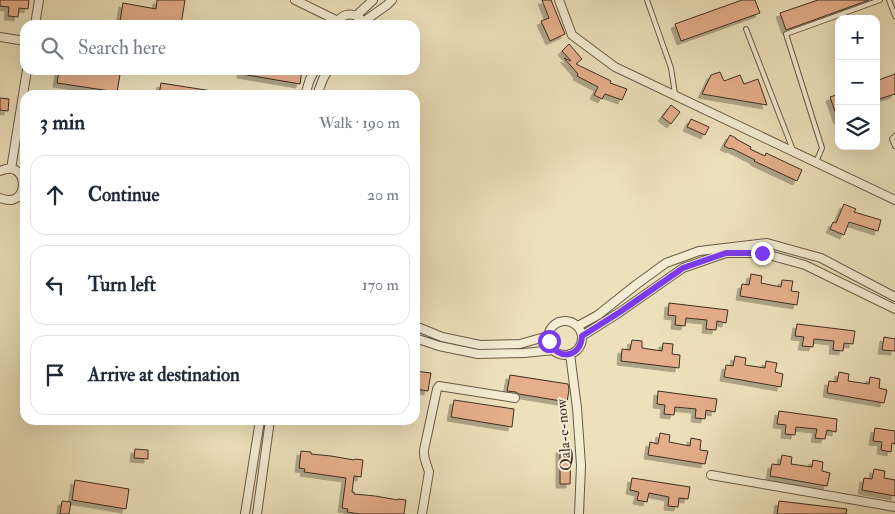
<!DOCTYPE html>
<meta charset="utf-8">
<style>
body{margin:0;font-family:"IM FELL Double Pica",serif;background:#f2f2f3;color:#1f2937}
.controls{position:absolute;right:15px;top:15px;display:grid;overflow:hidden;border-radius:10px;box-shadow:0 5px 20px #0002}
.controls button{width:45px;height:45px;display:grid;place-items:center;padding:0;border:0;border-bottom:1px solid #e0e1e3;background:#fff;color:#1f2937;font:25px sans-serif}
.stop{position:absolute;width:15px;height:15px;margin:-11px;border:4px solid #7c3aed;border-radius:50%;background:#fff}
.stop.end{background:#7c3aed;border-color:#fff;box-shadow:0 1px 5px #0008}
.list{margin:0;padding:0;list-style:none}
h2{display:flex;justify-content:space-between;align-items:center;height:65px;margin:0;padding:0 20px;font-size:21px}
h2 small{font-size:16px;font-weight:400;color:#747a83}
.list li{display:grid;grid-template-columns:32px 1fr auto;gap:15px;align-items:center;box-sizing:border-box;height:80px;margin:0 10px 10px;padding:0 10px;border:1px solid #e0e1e3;border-radius:15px}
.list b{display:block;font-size:19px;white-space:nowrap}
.list em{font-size:16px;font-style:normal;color:#747a83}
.icon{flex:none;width:28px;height:28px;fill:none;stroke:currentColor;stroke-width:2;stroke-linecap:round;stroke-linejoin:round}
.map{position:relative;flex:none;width:895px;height:514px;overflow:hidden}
.search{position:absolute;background:#fff;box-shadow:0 5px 20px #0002;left:20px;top:20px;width:400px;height:55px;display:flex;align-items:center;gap:12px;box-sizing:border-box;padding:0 18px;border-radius:15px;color:#747a83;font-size:19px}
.panel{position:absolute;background:#fff;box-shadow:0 5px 20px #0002;left:20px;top:90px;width:400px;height:335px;border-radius:15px}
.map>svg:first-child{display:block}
.building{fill:#e6af8c;stroke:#3e2d22;filter:url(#shadow)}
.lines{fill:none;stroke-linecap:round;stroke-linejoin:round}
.lane-casing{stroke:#6a5a48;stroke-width:6}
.street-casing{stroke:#6a5a48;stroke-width:10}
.lane{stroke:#f3ecd3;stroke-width:4}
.street{stroke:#f3ecd3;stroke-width:8}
.route{stroke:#7c3aed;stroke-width:6}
.labels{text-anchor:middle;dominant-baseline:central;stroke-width:4;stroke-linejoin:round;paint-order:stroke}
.street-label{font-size:15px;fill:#3e2d22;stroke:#f3ecd3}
</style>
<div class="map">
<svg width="895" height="514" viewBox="0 0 895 514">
<defs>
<filter id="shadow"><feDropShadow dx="-4" dy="4" stdDeviation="0" flood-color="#0004"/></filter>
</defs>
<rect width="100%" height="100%" fill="#ede1bb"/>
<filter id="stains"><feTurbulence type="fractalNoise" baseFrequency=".004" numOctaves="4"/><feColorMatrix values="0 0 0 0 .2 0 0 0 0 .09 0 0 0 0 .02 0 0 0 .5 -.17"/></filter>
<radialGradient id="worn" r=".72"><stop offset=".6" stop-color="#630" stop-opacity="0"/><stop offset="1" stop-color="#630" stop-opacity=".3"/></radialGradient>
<!-- building -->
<path class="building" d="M0,0H29L28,9L19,8L18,17L8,16L9,7L0,6Z
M157,0H185L181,25H146L120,21L123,3L156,9Z
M542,0H551L565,34L550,41L541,21L549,18Z
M742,0H755L760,13L681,41L675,24Z
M818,0H869L786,30L780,13Z
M569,44L582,59L576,64L611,81L610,83L627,89L622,100L605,94L602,99L594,95L598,87L577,76L578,74L564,58L571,61L562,51Z
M59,70H89L120,75L117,92L57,83Z
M241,70H302L300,84L241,74Z
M720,72L724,81L740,75L744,84L758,79L767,105L702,94L711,75Z
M895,74V94L876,100V81Z
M161,83L212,91V95H159Z
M839,94V120H838L830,97Z
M0,98L9,99L8,111L0,110Z
M671,105L680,112L671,124L662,117Z
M691,119L709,127L705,135L687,127Z
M730,135L736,138V139L751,147L750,149L765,156L766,153L802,170L797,181L754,161L755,160L731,148L730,149L724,146Z
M844,204L856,209L854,212L881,220L878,231L849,222L844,235L830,229L833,222L836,223Z
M751,274L762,276L761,283L781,287L782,280L793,281L791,291L799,292L797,305L740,296L742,284L749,285Z
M669,303L728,310L726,323L717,321L716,330L706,329L707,320L686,318L685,326L675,325L676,316L668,315Z
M797,324L855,331L853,344L844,343L843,351L833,350L834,341L814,339L813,347L802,346L804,337L795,336Z
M884,337L895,339V351L882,350Z
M632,340L642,341V348L662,351L663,343L673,344L672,354L680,355L679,368L621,361L622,349L630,350Z
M735,356L746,358L745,365L765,368L766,361L777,363L775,372L783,374L781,387L724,377L726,365L733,366Z
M415,371L431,373L428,391L415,389Z
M839,372L849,374L848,381L869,384L870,377L880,379L879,388L887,390L884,403L827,393L829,381L837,382Z
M510,375L568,384L569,390L567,402L519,394L516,392L507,391Z
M658,391L717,399L715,412L706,410L705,419L695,418L696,409L675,407L674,415L664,414L665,405L657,404Z
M454,400L514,409L512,427L451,417Z
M779,411L837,419L836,432L827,430L825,439L815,438L817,429L796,427L795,435L785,434L786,425L777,424Z
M875,428L895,431V444L892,443L891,452L881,450L882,442L873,441Z
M660,433L670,435L669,442L690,446L691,438L701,440L700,450L708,451L705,464L648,455L650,442L658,444Z
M135,449L148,450V459L134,458Z
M560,449H571L570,484H560Z
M301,451L311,452V454L331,456L354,460L355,459L363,460L361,477L354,476L352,492H354V494L375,496L398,500V499L406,500L404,514H360L347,512L348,509L342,508L346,478L304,472L305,469L299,468Z
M782,455L792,457L791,464L812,467L813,460L823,462L822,471L830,473L827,486L770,476L772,464L780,465Z
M874,469L885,471L884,478L895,480V496L862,490L864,478L872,479Z
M632,478L690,487L688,499L679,498L678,507L668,506L669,497L649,493L647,502L637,500L639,492L630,490Z
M75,480L129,489L126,509L72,500Z
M62,501L71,502L69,514H60Z
M779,501L847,509L846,514H777Z"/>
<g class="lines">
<defs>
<path id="lane" d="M647,0L671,68L675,94
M889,0L895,16
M746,29L793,150
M895,136L892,139L895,146
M816,162L822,148L786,34L880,0"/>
<path id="street" d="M295,0L338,21
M559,0L572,35L615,67L895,200
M356,16L373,0
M363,22L387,5L392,0
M35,25L39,0
M336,25C342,11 358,11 364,25
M0,37L25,41
M305,95L310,79L315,70
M317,95L323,79L328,70
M11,169L27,70
M0,171C30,157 31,211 0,198
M548 338a17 17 0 1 1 34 0a17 17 0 1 1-34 0Z
M415,326L442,337L480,345L520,344L548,336
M578,326L598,315L637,284L666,263L699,251L767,243L821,258L895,297
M582,336L620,312L683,268L726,253H762L805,265L895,309
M415,338L439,346L478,354L524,353L554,350
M570,354L577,408L581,465L579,514
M711,475L895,507
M245,514L260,420
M257,514L270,420
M422,514L429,472C427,464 423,459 424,450L437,389L439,386L515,398"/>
</defs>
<!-- lane casing -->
<use href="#lane" class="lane-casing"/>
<!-- street casing -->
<use href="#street" class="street-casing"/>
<!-- lane -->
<use href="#lane" class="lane"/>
<!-- street -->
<use href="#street" class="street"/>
</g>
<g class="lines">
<!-- route -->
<path class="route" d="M549,341C557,361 581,358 582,336L620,312L683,268L726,253H762"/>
</g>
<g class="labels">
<!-- street labels -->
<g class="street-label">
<text transform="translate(564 435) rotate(-94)">Qala-e-now</text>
</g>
</g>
<rect width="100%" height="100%" filter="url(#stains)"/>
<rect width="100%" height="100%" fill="url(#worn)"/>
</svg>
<div class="controls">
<button>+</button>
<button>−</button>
<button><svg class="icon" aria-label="layers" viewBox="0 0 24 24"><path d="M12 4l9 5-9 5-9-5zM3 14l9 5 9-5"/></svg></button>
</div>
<div class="stop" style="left:549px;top:341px"></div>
<div class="stop end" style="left:762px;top:253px"></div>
<div class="search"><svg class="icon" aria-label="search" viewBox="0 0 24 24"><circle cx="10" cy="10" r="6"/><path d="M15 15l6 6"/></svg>Search here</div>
<section class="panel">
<h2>3 min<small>Walk · 190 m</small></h2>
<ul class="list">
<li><svg class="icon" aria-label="ahead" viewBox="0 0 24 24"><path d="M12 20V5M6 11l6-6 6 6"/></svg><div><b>Continue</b></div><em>20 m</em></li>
<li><svg class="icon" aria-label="left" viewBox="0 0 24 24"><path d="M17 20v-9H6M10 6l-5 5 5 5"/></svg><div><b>Turn left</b></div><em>170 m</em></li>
<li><svg class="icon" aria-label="arrive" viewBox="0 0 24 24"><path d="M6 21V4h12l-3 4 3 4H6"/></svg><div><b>Arrive at destination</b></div></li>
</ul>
</section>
</div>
